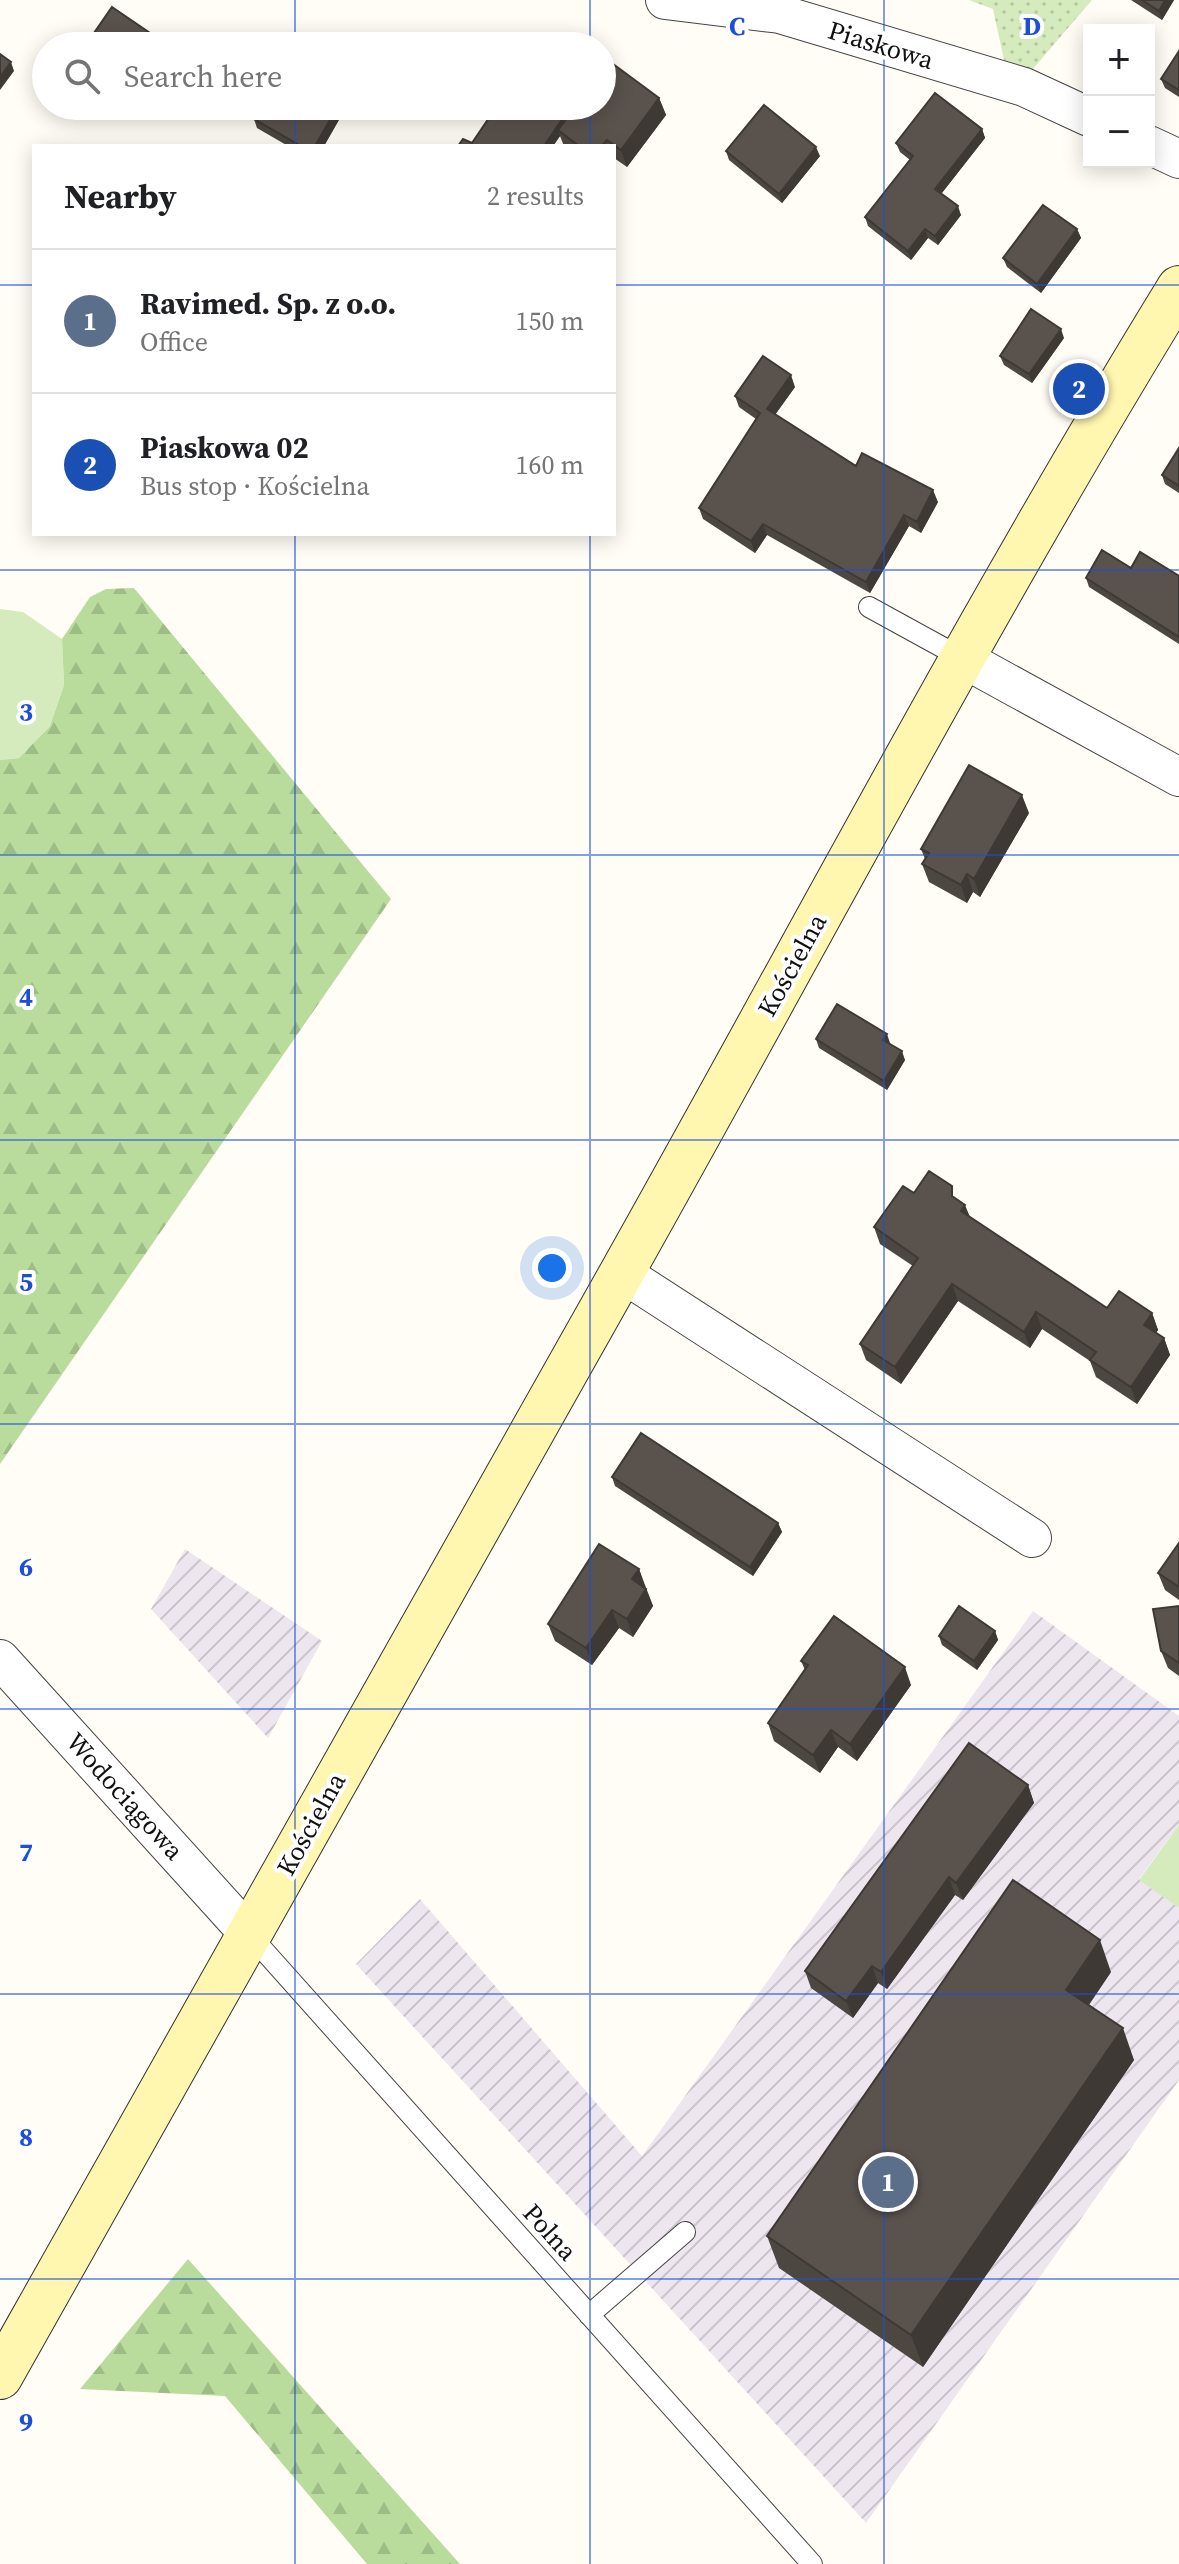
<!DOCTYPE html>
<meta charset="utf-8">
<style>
body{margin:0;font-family:"Source Serif 4",serif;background:#f6f6f6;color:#202124}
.controls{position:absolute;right:24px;top:24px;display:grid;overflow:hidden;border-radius:0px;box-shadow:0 4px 20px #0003}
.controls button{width:72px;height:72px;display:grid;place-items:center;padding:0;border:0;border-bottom:2px solid #e0e0e0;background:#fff;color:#202124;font:40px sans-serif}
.you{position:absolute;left:552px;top:1268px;width:28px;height:28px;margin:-20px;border:6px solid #fff;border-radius:50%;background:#1a73e8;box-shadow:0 0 0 12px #1a73e833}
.badge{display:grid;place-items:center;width:52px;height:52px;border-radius:50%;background:#b45309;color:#fff;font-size:26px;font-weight:700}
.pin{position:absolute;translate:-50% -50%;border:4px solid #fff;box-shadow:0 2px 8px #0006}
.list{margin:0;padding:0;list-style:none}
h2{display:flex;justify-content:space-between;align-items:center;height:104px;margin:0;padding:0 32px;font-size:34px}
h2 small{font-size:26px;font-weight:400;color:#757577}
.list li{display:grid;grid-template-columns:52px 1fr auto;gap:24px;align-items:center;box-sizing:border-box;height:144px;padding:0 32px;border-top:2px solid #e0e0e0}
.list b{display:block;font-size:30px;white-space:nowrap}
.list p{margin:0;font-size:26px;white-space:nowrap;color:#757577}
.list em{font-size:26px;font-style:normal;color:#757577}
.icon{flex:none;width:44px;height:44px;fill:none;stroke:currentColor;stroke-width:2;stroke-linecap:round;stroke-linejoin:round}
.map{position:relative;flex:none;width:1179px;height:2564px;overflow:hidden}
.search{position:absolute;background:#fff;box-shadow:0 4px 20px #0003;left:32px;top:32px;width:584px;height:88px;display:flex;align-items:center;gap:20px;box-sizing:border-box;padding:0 28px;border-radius:44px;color:#757577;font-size:30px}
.panel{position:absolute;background:#fff;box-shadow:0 4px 20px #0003;left:32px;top:144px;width:584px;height:392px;border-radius:0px}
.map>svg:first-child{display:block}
.industrial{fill:url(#industrial-furrows)}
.grass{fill:#d5ebbd}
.forest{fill:url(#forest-firs)}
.park{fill:url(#park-dots)}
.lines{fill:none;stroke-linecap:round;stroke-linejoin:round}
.lane-casing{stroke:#444;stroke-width:22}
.street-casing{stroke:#444;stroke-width:40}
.secondary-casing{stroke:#333;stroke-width:46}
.lane{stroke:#fff;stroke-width:20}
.street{stroke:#fff;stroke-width:38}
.secondary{stroke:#fff6b0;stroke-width:44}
.wall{fill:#4d4742}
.shaded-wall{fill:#3f3936}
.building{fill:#5a524d;stroke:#3f3936;stroke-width:2}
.grid{fill:none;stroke:#1d4ed8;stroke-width:2;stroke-opacity:0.55}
.labels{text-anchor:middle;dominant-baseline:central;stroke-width:8;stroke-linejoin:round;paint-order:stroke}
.street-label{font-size:26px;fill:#111;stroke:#fff}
.grid-label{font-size:26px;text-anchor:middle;font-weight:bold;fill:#1d4ed8;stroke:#fff;stroke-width:8;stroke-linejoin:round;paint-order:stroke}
</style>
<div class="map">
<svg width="1179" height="2564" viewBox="0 0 1179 2564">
<defs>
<pattern id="industrial-furrows" width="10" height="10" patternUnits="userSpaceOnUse" patternTransform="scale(2)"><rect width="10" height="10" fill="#eee6ef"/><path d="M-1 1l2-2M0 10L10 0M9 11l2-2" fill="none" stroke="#cbc4cc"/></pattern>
<pattern id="forest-firs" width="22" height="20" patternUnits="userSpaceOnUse" patternTransform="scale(2)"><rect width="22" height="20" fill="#b9dc9c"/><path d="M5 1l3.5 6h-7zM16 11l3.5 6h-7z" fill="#9ebc85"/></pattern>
<pattern id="park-dots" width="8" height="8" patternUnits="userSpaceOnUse" patternTransform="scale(2)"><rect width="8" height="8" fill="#d5ebbd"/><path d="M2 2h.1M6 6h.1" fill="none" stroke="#b6c8a1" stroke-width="1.8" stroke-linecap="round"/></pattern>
</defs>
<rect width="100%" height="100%" fill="#fffdf5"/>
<!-- industrial -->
<path class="industrial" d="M185,1549L322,1641L268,1738L151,1609Z
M1033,1611L1179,1716V1825L1139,1879L1179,1908V2080L866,2523L356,1964L420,1899L642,2156Z"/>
<!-- grass -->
<path class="grass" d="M0,609L23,612L62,639L64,685L50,726L19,758L0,760Z
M1179,1825V1908L1139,1880Z"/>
<!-- forest -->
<path class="forest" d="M134,588L391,899L0,1464V760L19,758L50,726L64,685L62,639L90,597L106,589Z
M188,2259L460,2564H367L225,2396L80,2389Z"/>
<!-- park -->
<path class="park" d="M969,0H1092L1032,70L1004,60L993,9Z"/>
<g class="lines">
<defs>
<path id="lane" d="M869,607L962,658
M249,1934L812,2564
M589,2315L685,2232"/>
<path id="street" d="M665,0L780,14L1024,87L1089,117
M1149,145L1179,159
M962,658L1179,777
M622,1273L1032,1538
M0,1659L249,1934"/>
<path id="secondary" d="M0,2377C206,2009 415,1642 621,1274C806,945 981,610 1179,288"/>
</defs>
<!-- lane casing -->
<use href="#lane" class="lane-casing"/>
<!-- street casing -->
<use href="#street" class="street-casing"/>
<!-- secondary casing -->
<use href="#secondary" class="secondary-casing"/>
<!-- lane -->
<use href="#lane" class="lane"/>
<!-- street -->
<use href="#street" class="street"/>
<!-- secondary -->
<use href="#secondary" class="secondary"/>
</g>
<!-- wall -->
<path class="wall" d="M1131,0H1174L1162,20Z
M1179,51V97L1165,88L1161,79Z
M659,98L666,115L627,167L614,158V146H564L560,136L553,146H458L472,143L563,118L564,122Z
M262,106H342L344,111L324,146H288L257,128L254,119Z
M982,129L985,138L941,194L961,215L938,245L928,238L911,260L868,226L865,217L910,160L900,152L896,143Z
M726,151L820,156L782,203L729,160Z
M1077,229L1081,238L1041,293L1007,267L1003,258Z
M1064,338L1032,383L1004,365L1000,356Z
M795,387L775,415L856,466L938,502L921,533L909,526L870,593L767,535L755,553L703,519L699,508L756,419L739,407L735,396Z
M1179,448V493L1165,484L1162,475Z
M1131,568L1179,576V644L1089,587L1086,578Z
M1029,813L980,897L973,892L967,903L929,882L922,864L925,859L921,849Z
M816,1039L890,1043L905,1060L887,1090L819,1048Z
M957,1199L970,1217L1107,1308L1152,1313L1158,1330L1156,1333L1164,1338L1170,1355L1137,1404L1096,1377L1090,1361L1042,1329L1030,1348L958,1301L901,1384L866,1360L860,1344L913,1266L880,1244L874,1227Z
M612,1477L778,1523L782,1532L753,1576L615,1486Z
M1179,1543V1600L1165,1590L1158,1573Z
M639,1569L653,1606L633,1637L619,1628L592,1665L555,1641L548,1624Z
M1179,1606V1676L1168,1668L1161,1651Z
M995,1631L998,1640L977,1670L942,1645L939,1636Z
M801,1661L911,1685L857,1761L838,1747L820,1773L774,1741L768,1723L805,1670Z
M1028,1785L1034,1803L963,1900L955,1895L887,1989L878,1983L853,2018L811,1988L805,1971Z
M1111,1972L1089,2005L1134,2060L923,2367L779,2268L767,2236Z"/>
<!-- shaded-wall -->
<path class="shaded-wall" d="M1165,0H1174L1162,20L1159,11Z
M11,62L14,71L0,90V77Z
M659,98L666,115L627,167L621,150Z
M338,106H342L344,111L324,146H315Z
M563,118L566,127L558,130L560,136L553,146H544Z
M982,129L985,138L938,198L935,189Z
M816,147L820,156L782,203L779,194Z
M958,206L961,215L938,245L935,236Z
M925,229L928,238L911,260L908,251Z
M1077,229L1081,238L1041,293L1037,284Z
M1061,329L1064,338L1032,383L1029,374Z
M791,375L795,387L771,420L767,409Z
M933,490L938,502L921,533L917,522Z
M904,515L909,526L870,593L866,582Z
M763,524L767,535L755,553L751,541Z
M1022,795L1029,813L980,897L974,879Z
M967,874L973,892L967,903L961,885Z
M887,1034L890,1043L886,1049L883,1040Z
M902,1051L905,1060L887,1090L884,1081Z
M965,1205L972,1222L961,1211Z
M952,1284L958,1301L901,1384L895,1367Z
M1036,1312L1042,1329L1030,1348L1024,1332Z
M1152,1313L1158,1330L1150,1342L1144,1325Z
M1164,1338L1170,1355L1137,1404L1131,1387Z
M778,1523L782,1532L753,1576L750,1567Z
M639,1569L645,1587L639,1597L632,1579Z
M646,1589L653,1606L633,1637L627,1619Z
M612,1610L619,1628L592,1665L586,1648Z
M995,1631L998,1640L977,1670L974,1661Z
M905,1667L911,1685L857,1761L850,1744Z
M831,1730L838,1747L820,1773L813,1755Z
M1028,1785L1034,1803L963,1900L956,1883Z
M949,1877L955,1895L887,1989L881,1972Z
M1100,1940L1111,1972L1077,2021L1066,1990Z
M872,1966L878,1983L853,2018L846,2001Z
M1123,2028L1134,2060L923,2367L911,2335Z"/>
<!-- building -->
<path class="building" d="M1142,0H1165L1159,11Z
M112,7L166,44L164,46H85Z
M1179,51V90L1161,79Z
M0,54L11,62L0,77Z
M609,61L659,98L621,150L607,140L602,146H579L558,130L576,106H602V71Z
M935,93L982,129L935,189L958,206L935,236L925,229L908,251L865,217L913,156L896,143Z
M764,105L816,147L779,194L726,151Z
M262,106H338L315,146H301L254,119Z
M497,106H544L563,118L544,146H458L463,139L472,143Z
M1043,205L1077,229L1037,284L1003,258Z
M1031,309L1061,329L1029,374L1000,356Z
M763,356L791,375L767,409L856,466L862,453L933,490L917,522L904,515L866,582L763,524L751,541L699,508L760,413L735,396Z
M1179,448V486L1162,475Z
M1102,550L1131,568L1140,552L1179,576V637L1086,578Z
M969,765L1022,795L974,879L967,874L961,885L922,864L929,853L921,849Z
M837,1004L887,1034L883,1040L902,1051L884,1081L816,1039Z
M929,1171L952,1186V1196L965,1205L961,1211L1107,1308L1119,1291L1152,1313L1144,1325L1164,1338L1131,1387L1090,1360L1096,1352L1036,1312L1024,1332L952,1284L895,1367L860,1344L918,1258L874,1227L903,1186L914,1193Z
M641,1433L778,1523L750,1567L612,1477Z
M1179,1543V1587L1158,1573Z
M599,1544L639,1569L632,1579L646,1589L627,1619L612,1610L586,1648L548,1624Z
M959,1606L995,1631L974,1661L939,1636Z
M1179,1606V1663L1161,1651L1153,1609Z
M834,1616L905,1667L850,1744L831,1730L813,1755L768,1723L808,1665L801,1661Z
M969,1743L1028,1785L956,1883L949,1877L881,1972L872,1966L846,2001L805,1971Z
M1013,1880L1100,1940L1066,1990L1123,2028L911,2335L767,2236Z"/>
<!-- grid -->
<path class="grid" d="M295,0V46M590,0V46M884,0V2564M295,106V146M590,106V146M0,285H34M614,285H1179M295,534V2564M590,534V2564M0,570H1179M0,855H1179M0,1140H1179M0,1424H1179M0,1709H1179M0,1994H1179M0,2279H1179"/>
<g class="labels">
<!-- street labels -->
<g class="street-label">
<text transform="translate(881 45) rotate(17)">Piaskowa</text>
<text transform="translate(792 965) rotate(-61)">Kościelna</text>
<text transform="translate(125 1796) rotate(48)">Wodociągowa</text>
<text transform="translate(311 1824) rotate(-61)">Kościelna</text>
<text transform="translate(550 2232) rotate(48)">Polna</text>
</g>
</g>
<g class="grid-label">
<text x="737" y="35">C</text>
<text x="1032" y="35">D</text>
<text x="26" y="721">3</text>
<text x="26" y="1006">4</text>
<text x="26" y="1291">5</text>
<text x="26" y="1576">6</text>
<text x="26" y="1861">7</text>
<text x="26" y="2146">8</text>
<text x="26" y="2431">9</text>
</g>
</svg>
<div class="controls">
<button>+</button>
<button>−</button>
</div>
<div class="you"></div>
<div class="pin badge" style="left:888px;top:2182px;background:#5c6f8a">1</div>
<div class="pin badge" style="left:1079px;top:389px;background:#1a4fb4">2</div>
<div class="search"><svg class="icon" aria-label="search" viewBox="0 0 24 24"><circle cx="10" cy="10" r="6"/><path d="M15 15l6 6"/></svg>Search here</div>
<section class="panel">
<h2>Nearby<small>2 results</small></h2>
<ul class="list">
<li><span class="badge" style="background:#5c6f8a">1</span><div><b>Ravimed. Sp. z o.o.</b><p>Office</p></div><em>150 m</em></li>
<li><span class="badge" style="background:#1a4fb4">2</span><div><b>Piaskowa 02</b><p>Bus stop · Kościelna</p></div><em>160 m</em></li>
</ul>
</section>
</div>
